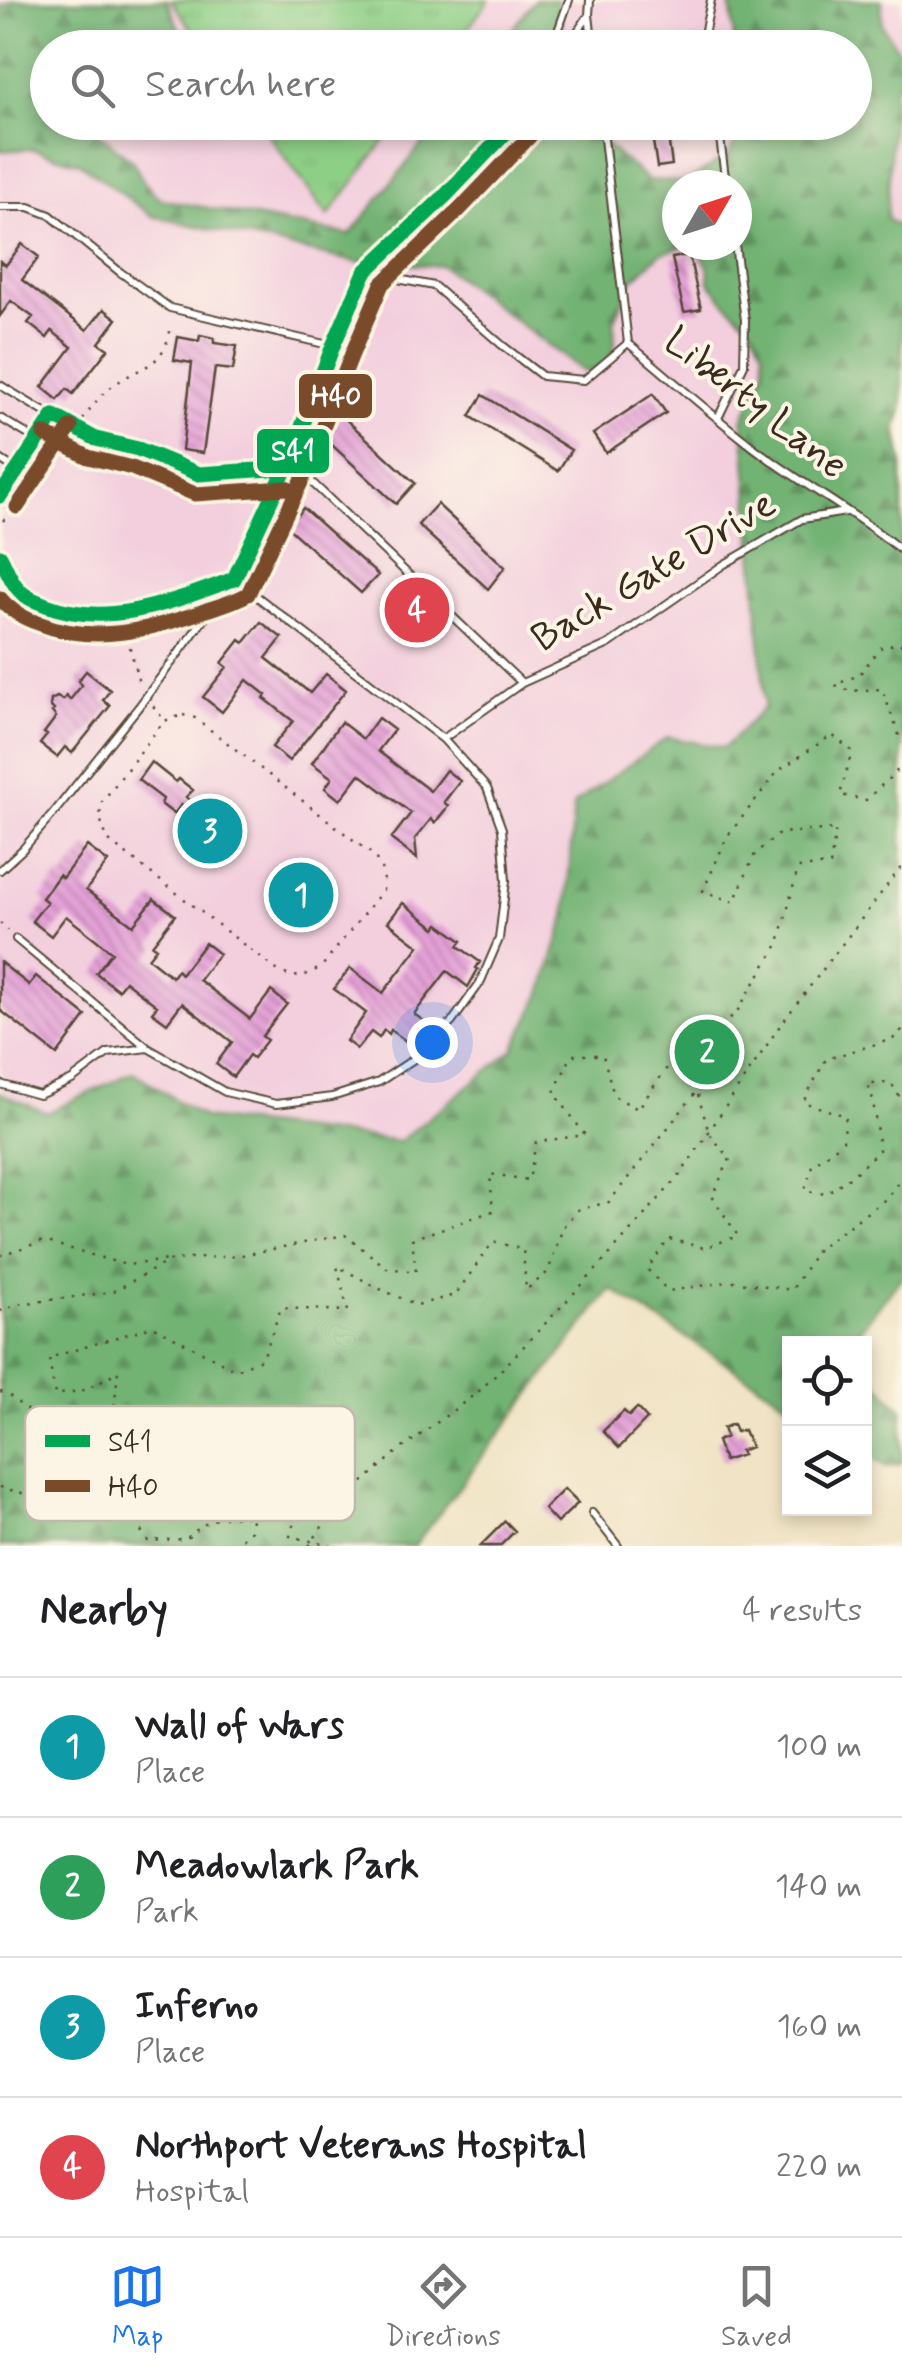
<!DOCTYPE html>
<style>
body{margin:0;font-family:Mynerve,sans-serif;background:#f2f2f2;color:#202124}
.controls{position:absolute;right:30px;bottom:30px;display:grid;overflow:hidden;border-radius:0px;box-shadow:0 5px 15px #0003}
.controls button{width:90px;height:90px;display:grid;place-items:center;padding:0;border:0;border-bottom:2px solid #e0e0e0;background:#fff;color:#202124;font:50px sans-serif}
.compass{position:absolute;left:662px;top:170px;width:90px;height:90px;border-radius:50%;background:#fff;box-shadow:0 5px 15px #0003;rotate:51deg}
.you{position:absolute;left:432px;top:1042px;width:35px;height:35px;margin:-25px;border:8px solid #fff;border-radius:50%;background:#1a73e8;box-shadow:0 0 0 15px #1a73e833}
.badge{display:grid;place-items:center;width:65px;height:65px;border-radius:50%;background:#1a73e8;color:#fff;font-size:32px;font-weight:700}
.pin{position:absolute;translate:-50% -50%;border:5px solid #fff;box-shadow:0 2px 10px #0006}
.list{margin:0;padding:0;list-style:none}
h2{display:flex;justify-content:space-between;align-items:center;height:130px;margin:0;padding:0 40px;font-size:42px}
h2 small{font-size:32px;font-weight:400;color:#757577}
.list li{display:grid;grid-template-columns:65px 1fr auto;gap:30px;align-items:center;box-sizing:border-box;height:140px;padding:0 40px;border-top:2px solid #e0e0e0}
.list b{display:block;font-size:38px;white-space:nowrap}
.list p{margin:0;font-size:32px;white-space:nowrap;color:#757577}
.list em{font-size:32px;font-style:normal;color:#757577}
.icon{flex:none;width:55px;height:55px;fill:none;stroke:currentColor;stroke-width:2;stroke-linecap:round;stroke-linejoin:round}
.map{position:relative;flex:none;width:902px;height:1546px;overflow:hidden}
.search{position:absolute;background:#fff;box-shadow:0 5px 15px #0003;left:30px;right:30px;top:30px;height:110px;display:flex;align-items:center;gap:25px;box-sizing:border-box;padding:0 35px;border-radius:55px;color:#757577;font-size:38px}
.sheet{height:690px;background:#fff}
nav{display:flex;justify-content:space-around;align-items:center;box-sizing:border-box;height:140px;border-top:2px solid #e0e0e0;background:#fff;font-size:28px;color:#757577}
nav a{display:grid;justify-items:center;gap:5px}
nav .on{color:#1a73e8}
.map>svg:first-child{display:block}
.built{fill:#f3cfde;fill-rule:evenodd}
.grass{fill:url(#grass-tufts);stroke:#647c52;stroke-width:2.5}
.forest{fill:url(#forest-firs);stroke:#566e48;stroke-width:2.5}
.building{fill:url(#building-back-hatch)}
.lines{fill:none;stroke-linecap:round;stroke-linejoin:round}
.lane-casing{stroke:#564637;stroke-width:10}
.path{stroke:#564637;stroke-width:2.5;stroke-dasharray:2.5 8;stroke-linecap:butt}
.lane{stroke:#fff;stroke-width:6}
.bus-1-casing{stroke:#fcf5e5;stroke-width:22}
.bus-2-casing{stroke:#fcf5e5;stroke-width:22}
.bus-1{stroke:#00a651;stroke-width:15}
.bus-2{stroke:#7a4b2a;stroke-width:15}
.labels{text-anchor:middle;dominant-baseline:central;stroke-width:8;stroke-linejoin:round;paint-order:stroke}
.street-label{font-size:40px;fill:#3b2a1e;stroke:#fcf5e5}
.key{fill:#fcf5e5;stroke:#c2b8a9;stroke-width:2.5}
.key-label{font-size:28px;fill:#3b2a1e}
.line-badge{stroke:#fcf5e5;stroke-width:4}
.badge-label{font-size:28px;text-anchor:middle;font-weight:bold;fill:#fff}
</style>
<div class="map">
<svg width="902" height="1546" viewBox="0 0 902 1546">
<defs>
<pattern id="grass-tufts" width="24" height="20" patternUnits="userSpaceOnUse" patternTransform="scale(2.5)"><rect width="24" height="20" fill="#8ecf86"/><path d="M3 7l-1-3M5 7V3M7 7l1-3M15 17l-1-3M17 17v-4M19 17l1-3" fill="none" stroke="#7bb273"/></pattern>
<pattern id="forest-firs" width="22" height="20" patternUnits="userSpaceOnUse" patternTransform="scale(2.5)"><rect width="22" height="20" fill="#72b273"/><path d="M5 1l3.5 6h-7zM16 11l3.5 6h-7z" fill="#5f915e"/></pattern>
<pattern id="building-back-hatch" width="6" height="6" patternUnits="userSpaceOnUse" patternTransform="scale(2.5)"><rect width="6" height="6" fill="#e4a0d7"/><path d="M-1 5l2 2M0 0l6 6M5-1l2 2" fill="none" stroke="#ba83ae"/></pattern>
</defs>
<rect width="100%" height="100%" fill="#fcf5e5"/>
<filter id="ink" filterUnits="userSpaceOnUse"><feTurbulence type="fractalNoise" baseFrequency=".01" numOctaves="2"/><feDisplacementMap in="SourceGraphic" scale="20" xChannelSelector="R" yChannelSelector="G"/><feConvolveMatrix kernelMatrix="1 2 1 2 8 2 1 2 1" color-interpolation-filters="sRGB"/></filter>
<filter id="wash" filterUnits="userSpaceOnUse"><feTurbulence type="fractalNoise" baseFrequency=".0048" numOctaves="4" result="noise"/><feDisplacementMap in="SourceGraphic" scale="40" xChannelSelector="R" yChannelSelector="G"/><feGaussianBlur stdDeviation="2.25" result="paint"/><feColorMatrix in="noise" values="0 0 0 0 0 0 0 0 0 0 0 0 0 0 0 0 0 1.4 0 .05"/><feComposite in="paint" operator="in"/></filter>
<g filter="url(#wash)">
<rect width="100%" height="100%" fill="#f1e4c6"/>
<!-- built -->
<path class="built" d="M0,0H171L205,47L48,48V122L260,123L328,216L398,123L854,122V48L454,47L489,0H902V409L896,429L902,463V512L606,935L419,1169L0,1245ZM677,185H737V245H677Z"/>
<!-- grass -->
<path class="grass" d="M171,0H489L454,47L205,48Z
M260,123H398L328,216Z"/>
<!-- forest -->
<path class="forest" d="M14,0H167L187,47L48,48V122L81,123L97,131L133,162L144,182L160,199L350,235L439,123H580L648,180L686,182L729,155L742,127V123L854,122V48L735,47L730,0H882V25L902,56V82L894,87L887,219L896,225H902V409L896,429L902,463V1277L849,1343L790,1344L789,1404L611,1289L414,1546H0V1093L47,1113L133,1072L204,1118L400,1141L513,1050L543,990L566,916L574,804L668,737L724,748L765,707L743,420L765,369L763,350L751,326L726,303L709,282L708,266L694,245H737V185H677V245H689L661,253L631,281L614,322L615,344L606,368L584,372L442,266L356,262L152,216L80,163L32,149L0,151V7Z
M535,0H557L566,47L498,48Z
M864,1368L902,1410V1464L886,1467L865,1452Z"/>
<g id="blocks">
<!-- building -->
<path class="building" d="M650,122H666L672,165L657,167Z
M22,244L39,257L22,280L87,330L104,309L117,319L99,343L108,349L73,394L67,389L58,400L42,387L72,347L52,331L47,338L28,323L33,317L11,301L0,316V261L6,265Z
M689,255L701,309L684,312L672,258Z
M200,335L214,338V343L237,346L233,370L215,368L203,453L182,450L192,363L174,360L178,337L199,341Z
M653,394L666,413L606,453L593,434Z
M483,395L571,450L558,471L470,416Z
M341,415L415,483L396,504L322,436Z
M437,504L505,567L488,589L418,525Z
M303,508L378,575L361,593L287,527Z
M261,622L282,638L266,658L310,693L326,674L346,690L289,761L272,747L293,721L264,698L266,695L247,680L222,712L203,697L227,667L222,663L240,640L244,643Z
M86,671L110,690L103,700L110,706L72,753L65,747L57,757L40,744L47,735L44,733L56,717L52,712L54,710L50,706L51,700L57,697L63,700L66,696L70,700L82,685L78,681Z
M378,718L394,730L378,751L430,791L446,770L460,781L444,802L448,806L435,823L431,819L415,839L417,859L391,839L411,813L360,774L340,800L325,788L332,778L312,763L341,722L363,739Z
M151,762L176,782L179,779L193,790L186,797L205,813L200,819L181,805L174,814L161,804L163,799L138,780Z
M87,846L108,862L86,890L133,925L154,899L175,915L152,945L156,948L148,958L172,977L177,970L181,974L205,943L219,954L199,980L250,1019L271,991L287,1004L262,1036L267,1040L253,1058L249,1055L233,1077L216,1064L232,1042L182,1003L167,1023L152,1012L157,1006L125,981L118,990L96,973L112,952L66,916L51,936L32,921L47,902L42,898L59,875L62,878Z
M403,903L436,928L439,924L462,941L458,946L480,962L476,968L478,969L468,987L447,971L414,1014L435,1029L419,1046L417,1044L415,1048L391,1030L389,1034L384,1030L379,1038L371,1032L357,1049L346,1041L366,1013L334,989L350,968L383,993L419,946L388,922Z
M0,962L29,985L36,976L86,1016L57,1055L0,1010Z
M637,1408L647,1419L619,1448L603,1431L624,1411L629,1416Z
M733,1424L736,1432L744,1430L751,1447L740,1451L742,1455L724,1461L717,1441L726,1437L723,1428Z
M564,1489L578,1503L557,1523L544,1509Z
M505,1521L515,1531L500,1546H480Z"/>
</g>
</g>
<g filter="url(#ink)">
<use href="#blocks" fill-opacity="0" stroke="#564637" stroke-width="2.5"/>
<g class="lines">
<defs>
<path id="lane" d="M589,15L593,48
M552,48L569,0
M566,48L589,15L590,0
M707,48L705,30L711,0
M718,122L726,185
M0,207H29L50,215L120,272L170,308L333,346
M367,273L434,286L502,345L542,376L584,380L628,343L602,122
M628,343C668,376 707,411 748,443C797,482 854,511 902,551
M0,385L41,410L96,439L138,449L199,474L286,468L298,469L522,683
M0,418L37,440
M718,418L744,365L745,320L735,245
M0,459L17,470
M0,496L54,416
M0,556C6,567 11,581 19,590C23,596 32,599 38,602C98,634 174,600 233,580
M443,739L522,683L609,644L723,565L802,519L846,512
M0,870L23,849L52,815L140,705L234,579L286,468L333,346L365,272L446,195L516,122
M16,939L147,1047
M0,1084L39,1095L72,1080L108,1053L148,1048L225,1092L276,1104L332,1097L379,1082L420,1055L452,1022L480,983L499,939L506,881L502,829L487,788L443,739L234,579
M592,1513L618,1546"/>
</defs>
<!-- lane casing -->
<use href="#lane" class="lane-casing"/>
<!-- path -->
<path class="path" d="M83,420C91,408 98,397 110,388C141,363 162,372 171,327
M59,433L69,434L75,446L71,458L44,439L51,434Z
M3,521L56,448
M93,626L127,630L131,637L130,648L140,687
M902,645L899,643L880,648L859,675L835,685L850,691L882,689L902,743
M153,706L164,720
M183,715L195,718L373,855C381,866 386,876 383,890L323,965C307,977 296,980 278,971L109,841C102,827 98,817 102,802L164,721Z
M0,923L8,931
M902,1030L893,1039L826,1059L803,1102L846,1116L843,1141L812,1166L805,1191L826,1194L855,1173L879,1150L873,1100L868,1083H891L902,1101
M0,1255L44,1241L126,1265L168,1260
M0,1311L19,1304L112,1292L171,1260L237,1256L345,1235L387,1268L416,1272L412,1239L493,1211L490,1174L529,1180L536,1142L585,1135L554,1092L572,1055H603L614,1096L638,1109L669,1065L703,1046L738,1010L779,943L798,868L830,865L836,829L780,833L755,854L734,902L703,891L727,837L778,771L832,735L852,751L840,795L866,800L902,766
M0,1392L6,1393L54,1433L114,1409L118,1371L85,1390L55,1395L49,1358L153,1326L236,1370L263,1358L281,1308L348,1311L337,1266L380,1289L417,1305L455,1295L493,1242L523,1249L526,1290L548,1272L563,1227L577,1210L609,1202L697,1091L709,1133L730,1159L712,1196L738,1236L704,1248L669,1239L647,1269L668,1291L733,1281L792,1290L817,1249L887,1198L902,1177
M0,1487L51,1501L122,1503L148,1541L186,1539C210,1517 220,1515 253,1517V1491L276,1470V1440L318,1431L350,1458L304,1490L290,1536L331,1546
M234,1546L251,1530L252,1518
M309,1546L337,1505L396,1453L478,1392L506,1365L595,1271L680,1175L779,1027L902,866"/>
<!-- lane -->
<use href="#lane" class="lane"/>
<defs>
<path id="bus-1" d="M54,416L96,439L138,449L199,474L286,468
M0,496L54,416
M0,556C6,567 10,580 19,590C26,598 36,601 46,605C109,629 174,601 234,579L286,468L333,346L365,272L446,195L516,122"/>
<path id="bus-2" d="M44,434L88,457L132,468L195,494L287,488
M17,507L71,427
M0,598C10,611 23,618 38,623C94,645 150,630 204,611C219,606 234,602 248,594L304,476L352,354L382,284L460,209L530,136"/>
</defs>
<!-- bus-1 casing -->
<use href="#bus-1" class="bus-1-casing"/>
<!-- bus-2 casing -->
<use href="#bus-2" class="bus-2-casing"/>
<!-- bus-1 -->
<use href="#bus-1" class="bus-1"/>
<!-- bus-2 -->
<use href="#bus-2" class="bus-2"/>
</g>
</g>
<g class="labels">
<!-- street labels -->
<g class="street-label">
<text transform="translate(755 404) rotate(38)">Liberty Lane</text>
<text transform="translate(654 572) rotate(-31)">Back Gate Drive</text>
</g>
</g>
<!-- legend -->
<rect x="25" y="1406" width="330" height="115" rx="15" class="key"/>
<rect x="45" y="1435" width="45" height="12" fill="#00a651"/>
<rect x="45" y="1480" width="45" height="12" fill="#7a4b2a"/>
<g class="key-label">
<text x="108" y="1451">S41</text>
<text x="108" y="1496">H40</text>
</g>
<g class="line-badge">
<rect x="297" y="372" width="77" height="48" rx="10" fill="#7a4b2a"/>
<rect x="255" y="427" width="76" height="48" rx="10" fill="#00a651"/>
</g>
<g class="badge-label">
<text x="336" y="405">H40</text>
<text x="293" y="460">S41</text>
</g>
</svg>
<div class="controls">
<button><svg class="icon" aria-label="locate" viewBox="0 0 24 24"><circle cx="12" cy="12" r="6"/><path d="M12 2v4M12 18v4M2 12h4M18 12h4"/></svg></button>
<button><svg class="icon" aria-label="layers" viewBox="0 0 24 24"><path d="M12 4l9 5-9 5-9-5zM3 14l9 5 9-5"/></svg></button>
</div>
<svg class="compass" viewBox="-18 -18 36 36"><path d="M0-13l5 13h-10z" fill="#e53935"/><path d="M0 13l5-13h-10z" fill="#757577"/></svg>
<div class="you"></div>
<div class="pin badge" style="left:301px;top:895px;background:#0f9aa8">1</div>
<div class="pin badge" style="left:707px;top:1052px;background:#2e9e5b">2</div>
<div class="pin badge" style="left:210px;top:831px;background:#0f9aa8">3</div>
<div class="pin badge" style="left:417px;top:610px;background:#e0444e">4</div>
<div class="search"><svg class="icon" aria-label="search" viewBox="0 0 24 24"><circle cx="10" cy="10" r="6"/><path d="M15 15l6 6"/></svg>Search here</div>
</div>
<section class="sheet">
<h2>Nearby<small>4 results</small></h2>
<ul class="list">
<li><span class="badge" style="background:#0f9aa8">1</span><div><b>Wall of Wars</b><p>Place</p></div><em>100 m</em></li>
<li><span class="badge" style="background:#2e9e5b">2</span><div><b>Meadowlark Park</b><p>Park</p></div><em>140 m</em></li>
<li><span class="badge" style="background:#0f9aa8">3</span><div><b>Inferno</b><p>Place</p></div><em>160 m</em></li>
<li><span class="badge" style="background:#e0444e">4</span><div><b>Northport Veterans Hospital</b><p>Hospital</p></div><em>220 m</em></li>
</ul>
</section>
<nav>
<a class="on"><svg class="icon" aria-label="map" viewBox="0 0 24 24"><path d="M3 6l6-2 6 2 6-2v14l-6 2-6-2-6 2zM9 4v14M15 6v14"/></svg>Map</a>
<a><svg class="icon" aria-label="directions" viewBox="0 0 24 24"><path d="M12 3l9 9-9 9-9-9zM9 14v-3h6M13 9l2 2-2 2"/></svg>Directions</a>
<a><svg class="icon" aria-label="saved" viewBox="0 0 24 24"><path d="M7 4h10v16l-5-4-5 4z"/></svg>Saved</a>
</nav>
